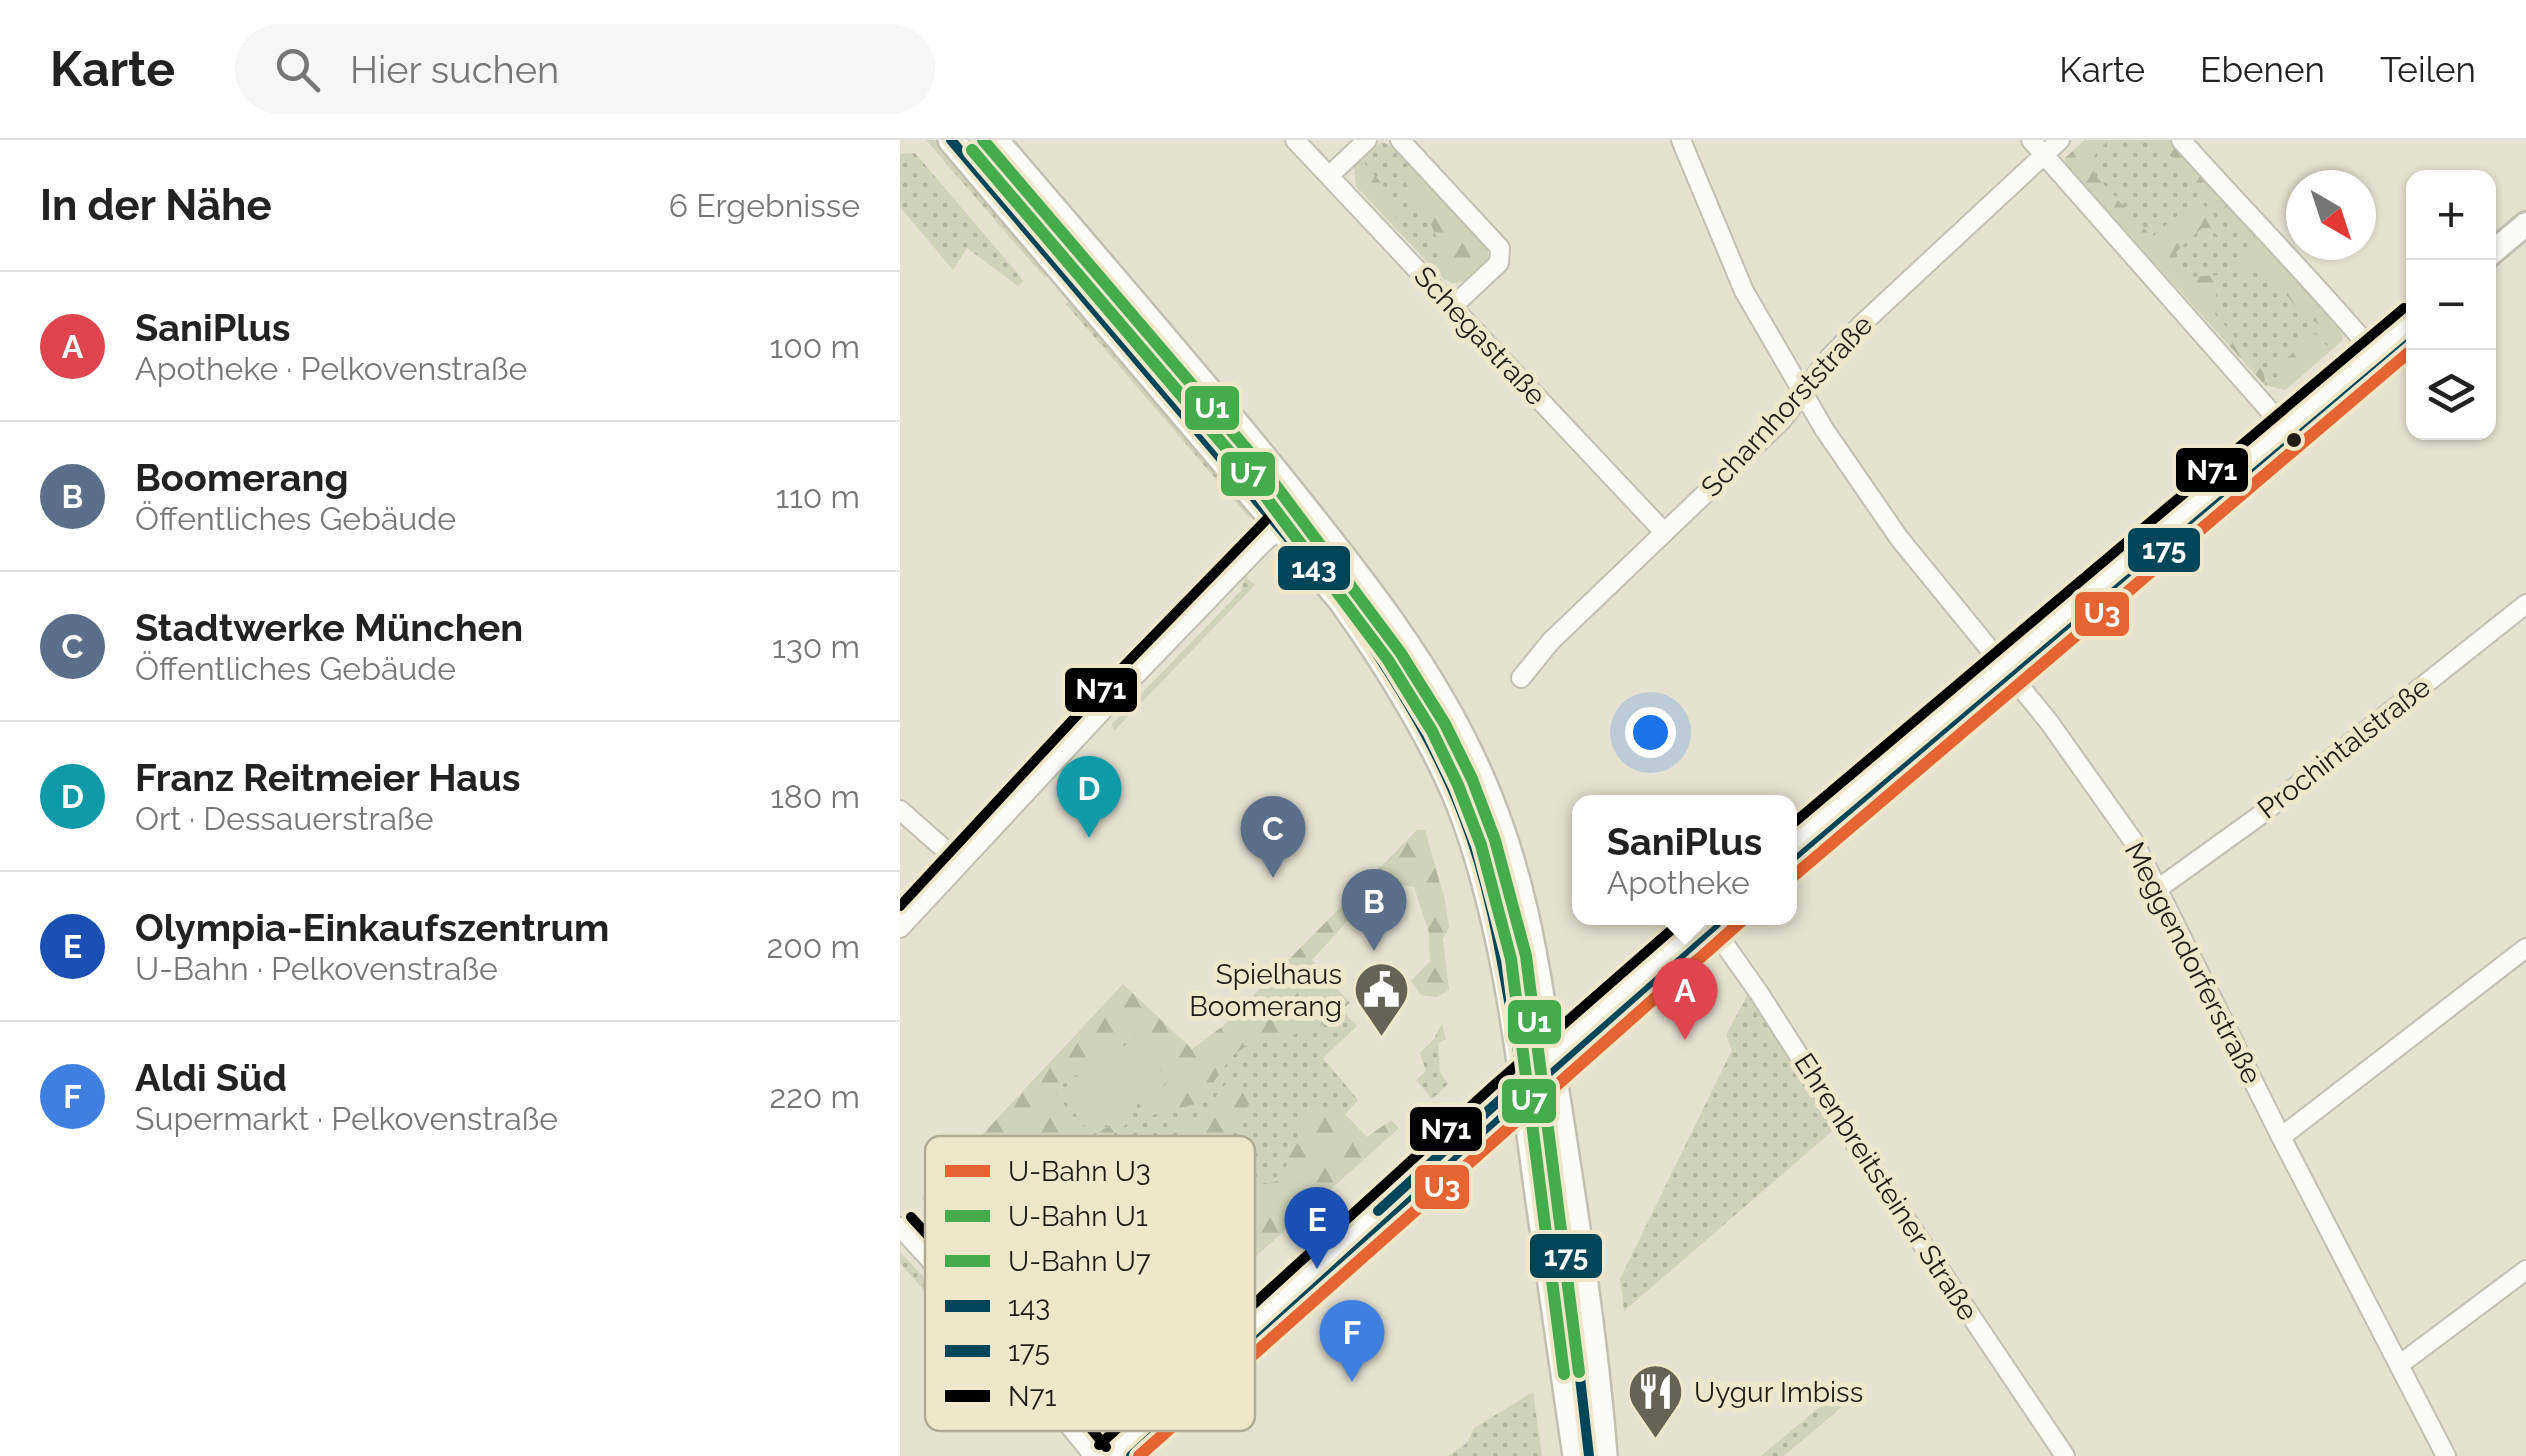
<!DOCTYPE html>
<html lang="de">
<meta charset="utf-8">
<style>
body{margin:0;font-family:Raleway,sans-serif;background:#f6f6f6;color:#222}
.controls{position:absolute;right:30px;top:30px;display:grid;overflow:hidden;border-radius:20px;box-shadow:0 2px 8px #0004}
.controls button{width:90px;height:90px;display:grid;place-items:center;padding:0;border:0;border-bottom:2px solid #e0e0e0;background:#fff;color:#222;font:50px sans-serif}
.compass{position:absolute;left:1386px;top:30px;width:90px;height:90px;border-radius:50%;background:#fff;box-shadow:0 2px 8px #0004;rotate:141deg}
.you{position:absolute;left:750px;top:592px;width:35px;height:35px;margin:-25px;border:8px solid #fff;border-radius:50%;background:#1a73e8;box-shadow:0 0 0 15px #1a73e833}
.badge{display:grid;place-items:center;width:65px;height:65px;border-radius:50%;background:#7c3aed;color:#fff;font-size:32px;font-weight:700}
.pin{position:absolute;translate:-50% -82px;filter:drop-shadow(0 2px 5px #0008)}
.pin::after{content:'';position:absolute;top:52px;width:35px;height:30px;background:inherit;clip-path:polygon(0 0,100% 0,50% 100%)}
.popup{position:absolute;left:672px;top:655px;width:225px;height:130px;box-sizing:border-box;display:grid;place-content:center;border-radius:20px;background:#fff;filter:drop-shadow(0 2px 8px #0005);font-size:32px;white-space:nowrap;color:#767676}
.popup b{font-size:38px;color:#222}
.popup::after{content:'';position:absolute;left:50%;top:100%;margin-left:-20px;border:20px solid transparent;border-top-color:#fff}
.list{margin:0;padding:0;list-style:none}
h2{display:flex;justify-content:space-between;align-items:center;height:130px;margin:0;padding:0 40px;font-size:42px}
h2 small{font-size:32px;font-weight:400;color:#767676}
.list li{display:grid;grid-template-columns:65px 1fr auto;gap:30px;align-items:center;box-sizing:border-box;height:150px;padding:0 40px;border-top:2px solid #e0e0e0}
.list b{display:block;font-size:38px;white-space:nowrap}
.list p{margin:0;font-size:32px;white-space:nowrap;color:#767676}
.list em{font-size:32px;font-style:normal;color:#767676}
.icon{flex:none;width:55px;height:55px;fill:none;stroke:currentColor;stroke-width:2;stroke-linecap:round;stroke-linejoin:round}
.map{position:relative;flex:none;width:1626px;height:1316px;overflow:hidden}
header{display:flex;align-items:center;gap:60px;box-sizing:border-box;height:140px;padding:0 50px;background:#fff;border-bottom:2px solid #e0e0e0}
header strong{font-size:48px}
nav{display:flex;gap:55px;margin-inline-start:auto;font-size:35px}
.search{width:700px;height:90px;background:#f6f6f6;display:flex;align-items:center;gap:25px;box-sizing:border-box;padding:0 35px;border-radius:55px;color:#767676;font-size:38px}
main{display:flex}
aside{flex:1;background:#fff}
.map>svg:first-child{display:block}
.grass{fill:url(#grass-dots)}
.forest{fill:url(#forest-firs)}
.pitch{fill:#cfd3b9}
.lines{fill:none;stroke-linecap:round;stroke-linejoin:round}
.minor-casing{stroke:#c2bfb3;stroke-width:22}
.tertiary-casing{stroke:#c2bfb3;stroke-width:28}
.secondary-casing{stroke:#c2bfb3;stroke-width:30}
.minor{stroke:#fbfbf8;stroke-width:18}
.tertiary{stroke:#fbfbf8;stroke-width:22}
.secondary{stroke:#fbfbf8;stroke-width:25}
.bus-1-casing{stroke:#eee7ca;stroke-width:18}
.bus-2-casing{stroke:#eee7ca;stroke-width:18}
.bus-3-casing{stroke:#eee7ca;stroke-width:18}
.bus-1{stroke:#00465a;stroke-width:10}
.bus-2{stroke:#00465a;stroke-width:10}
.bus-3{stroke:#000;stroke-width:10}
.metro-1-casing{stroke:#eee7ca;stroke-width:20}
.metro-2-casing{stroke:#eee7ca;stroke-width:20}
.metro-3-casing{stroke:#eee7ca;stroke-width:20}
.metro-1{stroke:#e66432;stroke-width:12}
.metro-2{stroke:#44ac4d;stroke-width:12}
.metro-3{stroke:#44ac4d;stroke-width:12}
.bus-dot{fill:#201e14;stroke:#eee7ca;stroke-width:4}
.labels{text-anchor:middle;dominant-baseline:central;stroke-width:10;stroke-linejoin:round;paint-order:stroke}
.street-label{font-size:28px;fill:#201e14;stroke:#eee7ca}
.poi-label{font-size:28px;fill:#201e14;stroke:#eee7ca;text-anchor:end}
.key{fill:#eee7ca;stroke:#b0ab93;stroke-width:2.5}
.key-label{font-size:28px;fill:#201e14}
.line-badge{stroke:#eee7ca;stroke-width:4}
.badge-label{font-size:28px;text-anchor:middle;font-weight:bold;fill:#fff}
</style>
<header>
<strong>Karte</strong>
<div class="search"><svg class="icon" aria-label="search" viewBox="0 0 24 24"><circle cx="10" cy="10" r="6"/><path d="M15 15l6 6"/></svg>Hier suchen</div>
<nav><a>Karte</a><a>Ebenen</a><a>Teilen</a></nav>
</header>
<main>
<aside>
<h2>In der Nähe<small>6 Ergebnisse</small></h2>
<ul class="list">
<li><span class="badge" style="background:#e0444e">A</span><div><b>SaniPlus</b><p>Apotheke · Pelkovenstraße</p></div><em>100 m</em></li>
<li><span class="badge" style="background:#5c6f8a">B</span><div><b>Boomerang</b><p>Öffentliches Gebäude</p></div><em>110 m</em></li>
<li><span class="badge" style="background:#5c6f8a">C</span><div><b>Stadtwerke München</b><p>Öffentliches Gebäude</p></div><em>130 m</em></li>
<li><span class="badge" style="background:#0f9aa8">D</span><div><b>Franz Reitmeier Haus</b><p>Ort · Dessauerstraße</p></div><em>180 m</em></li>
<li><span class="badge" style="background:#1a4fb4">E</span><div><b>Olympia-Einkaufszentrum</b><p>U-Bahn · Pelkovenstraße</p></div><em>200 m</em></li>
<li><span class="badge" style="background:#3f7fe0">F</span><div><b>Aldi Süd</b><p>Supermarkt · Pelkovenstraße</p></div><em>220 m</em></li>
</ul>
</aside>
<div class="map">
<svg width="1626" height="1316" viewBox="0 0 1626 1316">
<defs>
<pattern id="grass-dots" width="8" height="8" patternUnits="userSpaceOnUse" patternTransform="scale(2.5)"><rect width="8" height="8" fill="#cfd3b9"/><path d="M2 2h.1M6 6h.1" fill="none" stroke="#b1b59e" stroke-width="1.8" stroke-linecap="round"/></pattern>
<pattern id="forest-firs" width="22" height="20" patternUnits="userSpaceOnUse" patternTransform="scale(2.5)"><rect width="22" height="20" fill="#cfd3b9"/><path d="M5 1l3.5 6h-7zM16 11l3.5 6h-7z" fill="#b1b59e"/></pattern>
</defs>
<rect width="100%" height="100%" fill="#e6e2d2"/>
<!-- grass -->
<path class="grass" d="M26,0H35L149,134L145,138Z
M63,0H70L125,65L169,103L373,347L379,364H375Z
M1185,0H1271L1443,188L1442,201L1385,250L1365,245L1167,26L1165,18Z
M482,2L493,7L587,106L589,118L566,141L544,140L456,46L454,25Z
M15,13L124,141L118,146L67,108L53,130L0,67V14Z
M171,159L338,356L350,379L166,164Z
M410,403L440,435L474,481L555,604L597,702L627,824L621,828L602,736L555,618Z
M345,436L355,445L214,591L212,584L341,451Z
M393,818L457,886L423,918L458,960L221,1219L195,1238L109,1136L100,1143L30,1059L214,864L278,932Z
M850,850L937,987L724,1171L720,1139L832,910L826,895Z
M542,884L546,899L538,903L540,932L548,944L532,959L516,940L526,931L520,913L534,899Z
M39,1094L83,1140L184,1263L174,1271V1261L78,1144L35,1099Z
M0,1112L33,1147L136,1270L131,1274L0,1123Z
M947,1244L956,1255L884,1316H861Z
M633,1252L642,1316H548L567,1303L574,1288Z"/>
<!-- forest -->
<path class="forest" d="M1185,0H1209C1196,12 1190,17 1195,35L1252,97L1297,58L1331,94L1326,98L1319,97L1310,88H1302L1276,112L1275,122L1288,137L1322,135L1313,166L1315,174L1364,231L1365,245L1167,26L1165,18Z
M1256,0H1271L1350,87L1341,95Z
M461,19L499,64V74L490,82L456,46L454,25Z
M515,29L587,106C593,126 570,144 551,143L538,133L543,125C541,110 535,90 527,76C519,62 510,56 505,40Z
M1359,97L1443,188L1442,201C1427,196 1421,181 1405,178L1363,126L1347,130L1338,127L1344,111Z
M1415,193L1431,210L1385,250L1378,248V226Z
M517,690H525L545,761L549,787L543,799L549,850L537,857L521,855L511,841L530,821L529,793L514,747L483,742L412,820L450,863L414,891L353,901L332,916L299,963L245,977L237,970V965L270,941L234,896L160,946L156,953L189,999L222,977L228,983L143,1047L128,1052L87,1055L40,1076L22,1059L223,844L292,909L323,886Z
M326,943L347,951L352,958L331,999L302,1002L275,989L277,982L299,978Z
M411,967L444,973L467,997L491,980L499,988L234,1226L222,1220L195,1240L109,1138L100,1143L48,1083L73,1071L98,1067L124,1069L161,1052L170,1062C157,1090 154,1097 123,1105L115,1119L120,1129L164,1138L167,1149L180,1163L209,1151L215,1158L212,1169L187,1183L188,1202L192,1208C205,1200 219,1205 233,1199L242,1179L330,1097C331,1087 335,1073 333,1064C330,1047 315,1037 318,1019L335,1016L346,1041L367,1044L379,1040L387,1024L386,1009L399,1003L403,990L401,976Z"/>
<!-- pitch -->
<path class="pitch" d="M235,898L266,943L191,996L160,951Z"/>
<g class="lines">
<defs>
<path id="minor" d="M395,0L764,392
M500,0L600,108L599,123L552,167
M781,0L844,151L924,289L999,398L1149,582L1234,702L1381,997L1546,1316
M1131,0L1385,288
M1281,0C1345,72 1412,139 1474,213
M429,36L467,0
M621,538L651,501L882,280L930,217L963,183L1160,0
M0,670L59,722
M1259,748L1359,676L1626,464
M806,778L859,853L956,1005L1165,1316
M0,788L229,542L360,406L403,366
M1381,997L1626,808
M0,1087L67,1160L194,1316
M1499,1225L1626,1130
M209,1316L623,939"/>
<path id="tertiary" d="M1588,116L1626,84
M890,706L1514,179
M623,939L807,778"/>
<path id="secondary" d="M51,0L440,459C485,521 541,611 566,682C608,801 621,930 638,1054C650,1141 664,1228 676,1316
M95,0C193,115 293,229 387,346C460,437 533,528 580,635C629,745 639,847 658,964C676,1081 695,1198 704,1316"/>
</defs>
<!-- minor casing -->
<use href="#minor" class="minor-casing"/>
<!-- tertiary casing -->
<use href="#tertiary" class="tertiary-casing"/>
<!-- secondary casing -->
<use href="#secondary" class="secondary-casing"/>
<!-- minor -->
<use href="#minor" class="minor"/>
<!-- tertiary -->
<use href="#tertiary" class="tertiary"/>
<!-- secondary -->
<use href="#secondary" class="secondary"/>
<defs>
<path id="bus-1" d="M51,0L440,459C487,527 535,600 564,678C596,761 606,852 623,939
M478,1071L623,939"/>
<path id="bus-2" d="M900,717L1514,199
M635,917L664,1098L689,1316
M231,1316L613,968L817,789"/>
<path id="bus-3" d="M890,686L1504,168
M0,766L193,558L369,377L384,373L477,485L563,634L580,678L601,749L638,936
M11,1077L79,1151L206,1307
M199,1305L593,946L785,778"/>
</defs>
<!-- bus-1 casing -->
<use href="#bus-1" class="bus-1-casing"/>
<!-- bus-2 casing -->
<use href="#bus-2" class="bus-2-casing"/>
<!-- bus-3 casing -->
<use href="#bus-3" class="bus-3-casing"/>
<!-- bus-1 -->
<use href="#bus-1" class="bus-1"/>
<!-- bus-2 -->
<use href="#bus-2" class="bus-2"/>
<!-- bus-3 -->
<use href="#bus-3" class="bus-3"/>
<defs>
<path id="metro-1" d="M890,739L1514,208
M239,1316L845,778"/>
<path id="metro-2" d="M83,0L362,327L500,512L545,584L572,639L595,700L626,816L679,1232"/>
<path id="metro-3" d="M72,10L350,336L488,520L532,591L558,645L581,705L611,819L664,1234"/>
</defs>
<!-- metro-1 casing -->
<use href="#metro-1" class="metro-1-casing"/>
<!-- metro-2 casing -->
<use href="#metro-2" class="metro-2-casing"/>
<!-- metro-3 casing -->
<use href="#metro-3" class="metro-3-casing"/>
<!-- metro-1 -->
<use href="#metro-1" class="metro-1"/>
<!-- metro-2 -->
<use href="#metro-2" class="metro-2"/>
<!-- metro-3 -->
<use href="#metro-3" class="metro-3"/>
</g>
<!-- icons -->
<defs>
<symbol id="civic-pin" viewBox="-11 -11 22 30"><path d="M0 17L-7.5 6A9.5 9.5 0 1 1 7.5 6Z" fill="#656356" stroke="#eee7ca"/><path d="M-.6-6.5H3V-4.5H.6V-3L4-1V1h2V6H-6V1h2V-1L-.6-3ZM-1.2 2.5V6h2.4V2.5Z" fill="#fff"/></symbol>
<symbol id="restaurant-pin" viewBox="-11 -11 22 30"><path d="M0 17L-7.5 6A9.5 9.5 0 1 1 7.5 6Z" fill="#656356" stroke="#eee7ca"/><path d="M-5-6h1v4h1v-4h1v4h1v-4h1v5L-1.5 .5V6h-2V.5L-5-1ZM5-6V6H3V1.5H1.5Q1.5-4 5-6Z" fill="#fff"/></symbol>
</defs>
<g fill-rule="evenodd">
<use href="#civic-pin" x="450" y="818" width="63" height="86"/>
<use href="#restaurant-pin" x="724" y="1220" width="63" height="86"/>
</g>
<!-- markers -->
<circle class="bus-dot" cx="1394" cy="300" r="9"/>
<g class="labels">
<!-- street labels -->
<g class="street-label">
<text transform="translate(580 196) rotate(47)">Schegastraße</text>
<text transform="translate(887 266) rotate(-47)">Scharnhorststraße</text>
<text transform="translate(1444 608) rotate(-38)">Prochintalstraße</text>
<text transform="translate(1293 823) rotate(63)">Meggendorferstraße</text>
<text transform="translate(986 1047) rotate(57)">Ehrenbreitsteiner Straße</text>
</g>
<!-- poi labels -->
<g class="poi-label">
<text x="442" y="834">Spielhaus<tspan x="442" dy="32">Boomerang</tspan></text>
<text x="794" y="1252" text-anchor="start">Uygur Imbiss</text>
</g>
</g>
<!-- legend -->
<rect x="25" y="996" width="330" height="295" rx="15" class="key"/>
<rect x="45" y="1025" width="45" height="12" fill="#e66432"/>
<rect x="45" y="1070" width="45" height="12" fill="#44ac4d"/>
<rect x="45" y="1115" width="45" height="12" fill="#44ac4d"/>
<rect x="45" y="1160" width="45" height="12" fill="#00465a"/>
<rect x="45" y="1205" width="45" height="12" fill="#00465a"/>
<rect x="45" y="1250" width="45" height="12" fill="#000"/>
<g class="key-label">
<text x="108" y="1041">U-Bahn U3</text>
<text x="108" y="1086">U-Bahn U1</text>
<text x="108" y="1131">U-Bahn U7</text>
<text x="108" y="1176">143</text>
<text x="108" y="1221">175</text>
<text x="108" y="1266">N71</text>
</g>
<g class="line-badge">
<rect x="283" y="244" width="58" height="48" rx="10" fill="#44ac4d"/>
<rect x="1274" y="306" width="76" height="48" rx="10" fill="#000"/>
<rect x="319" y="310" width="58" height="48" rx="10" fill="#44ac4d"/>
<rect x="1226" y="386" width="76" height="48" rx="10" fill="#00465a"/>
<rect x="376" y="404" width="76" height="48" rx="10" fill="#00465a"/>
<rect x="1173" y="450" width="58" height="48" rx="10" fill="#e66432"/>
<rect x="163" y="526" width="76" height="48" rx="10" fill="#000"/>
<rect x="606" y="858" width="57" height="48" rx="10" fill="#44ac4d"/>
<rect x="600" y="937" width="58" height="48" rx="10" fill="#44ac4d"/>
<rect x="508" y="965" width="76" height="48" rx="10" fill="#000"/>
<rect x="513" y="1023" width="58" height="48" rx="10" fill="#e66432"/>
<rect x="628" y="1092" width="76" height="48" rx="10" fill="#00465a"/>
</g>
<g class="badge-label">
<text x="312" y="278">U1</text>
<text x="1312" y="340">N71</text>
<text x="348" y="343">U7</text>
<text x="1264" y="419">175</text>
<text x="414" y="438">143</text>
<text x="1202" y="483">U3</text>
<text x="201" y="559">N71</text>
<text x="634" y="892">U1</text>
<text x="629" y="970">U7</text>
<text x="546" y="999">N71</text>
<text x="542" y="1057">U3</text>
<text x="666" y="1126">175</text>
</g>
</svg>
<div class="controls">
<button>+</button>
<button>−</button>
<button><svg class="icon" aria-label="layers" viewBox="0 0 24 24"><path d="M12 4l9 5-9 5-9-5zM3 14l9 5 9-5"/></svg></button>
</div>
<svg class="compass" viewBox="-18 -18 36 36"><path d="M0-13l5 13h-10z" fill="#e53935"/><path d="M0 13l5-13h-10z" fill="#767676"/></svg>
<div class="you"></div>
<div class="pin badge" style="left:785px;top:900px;background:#e0444e">A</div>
<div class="popup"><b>SaniPlus</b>Apotheke</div>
<div class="pin badge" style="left:474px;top:811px;background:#5c6f8a">B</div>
<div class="pin badge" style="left:373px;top:738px;background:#5c6f8a">C</div>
<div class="pin badge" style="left:189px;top:698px;background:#0f9aa8">D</div>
<div class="pin badge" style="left:417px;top:1129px;background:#1a4fb4">E</div>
<div class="pin badge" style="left:452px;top:1242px;background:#3f7fe0">F</div>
</div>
</main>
